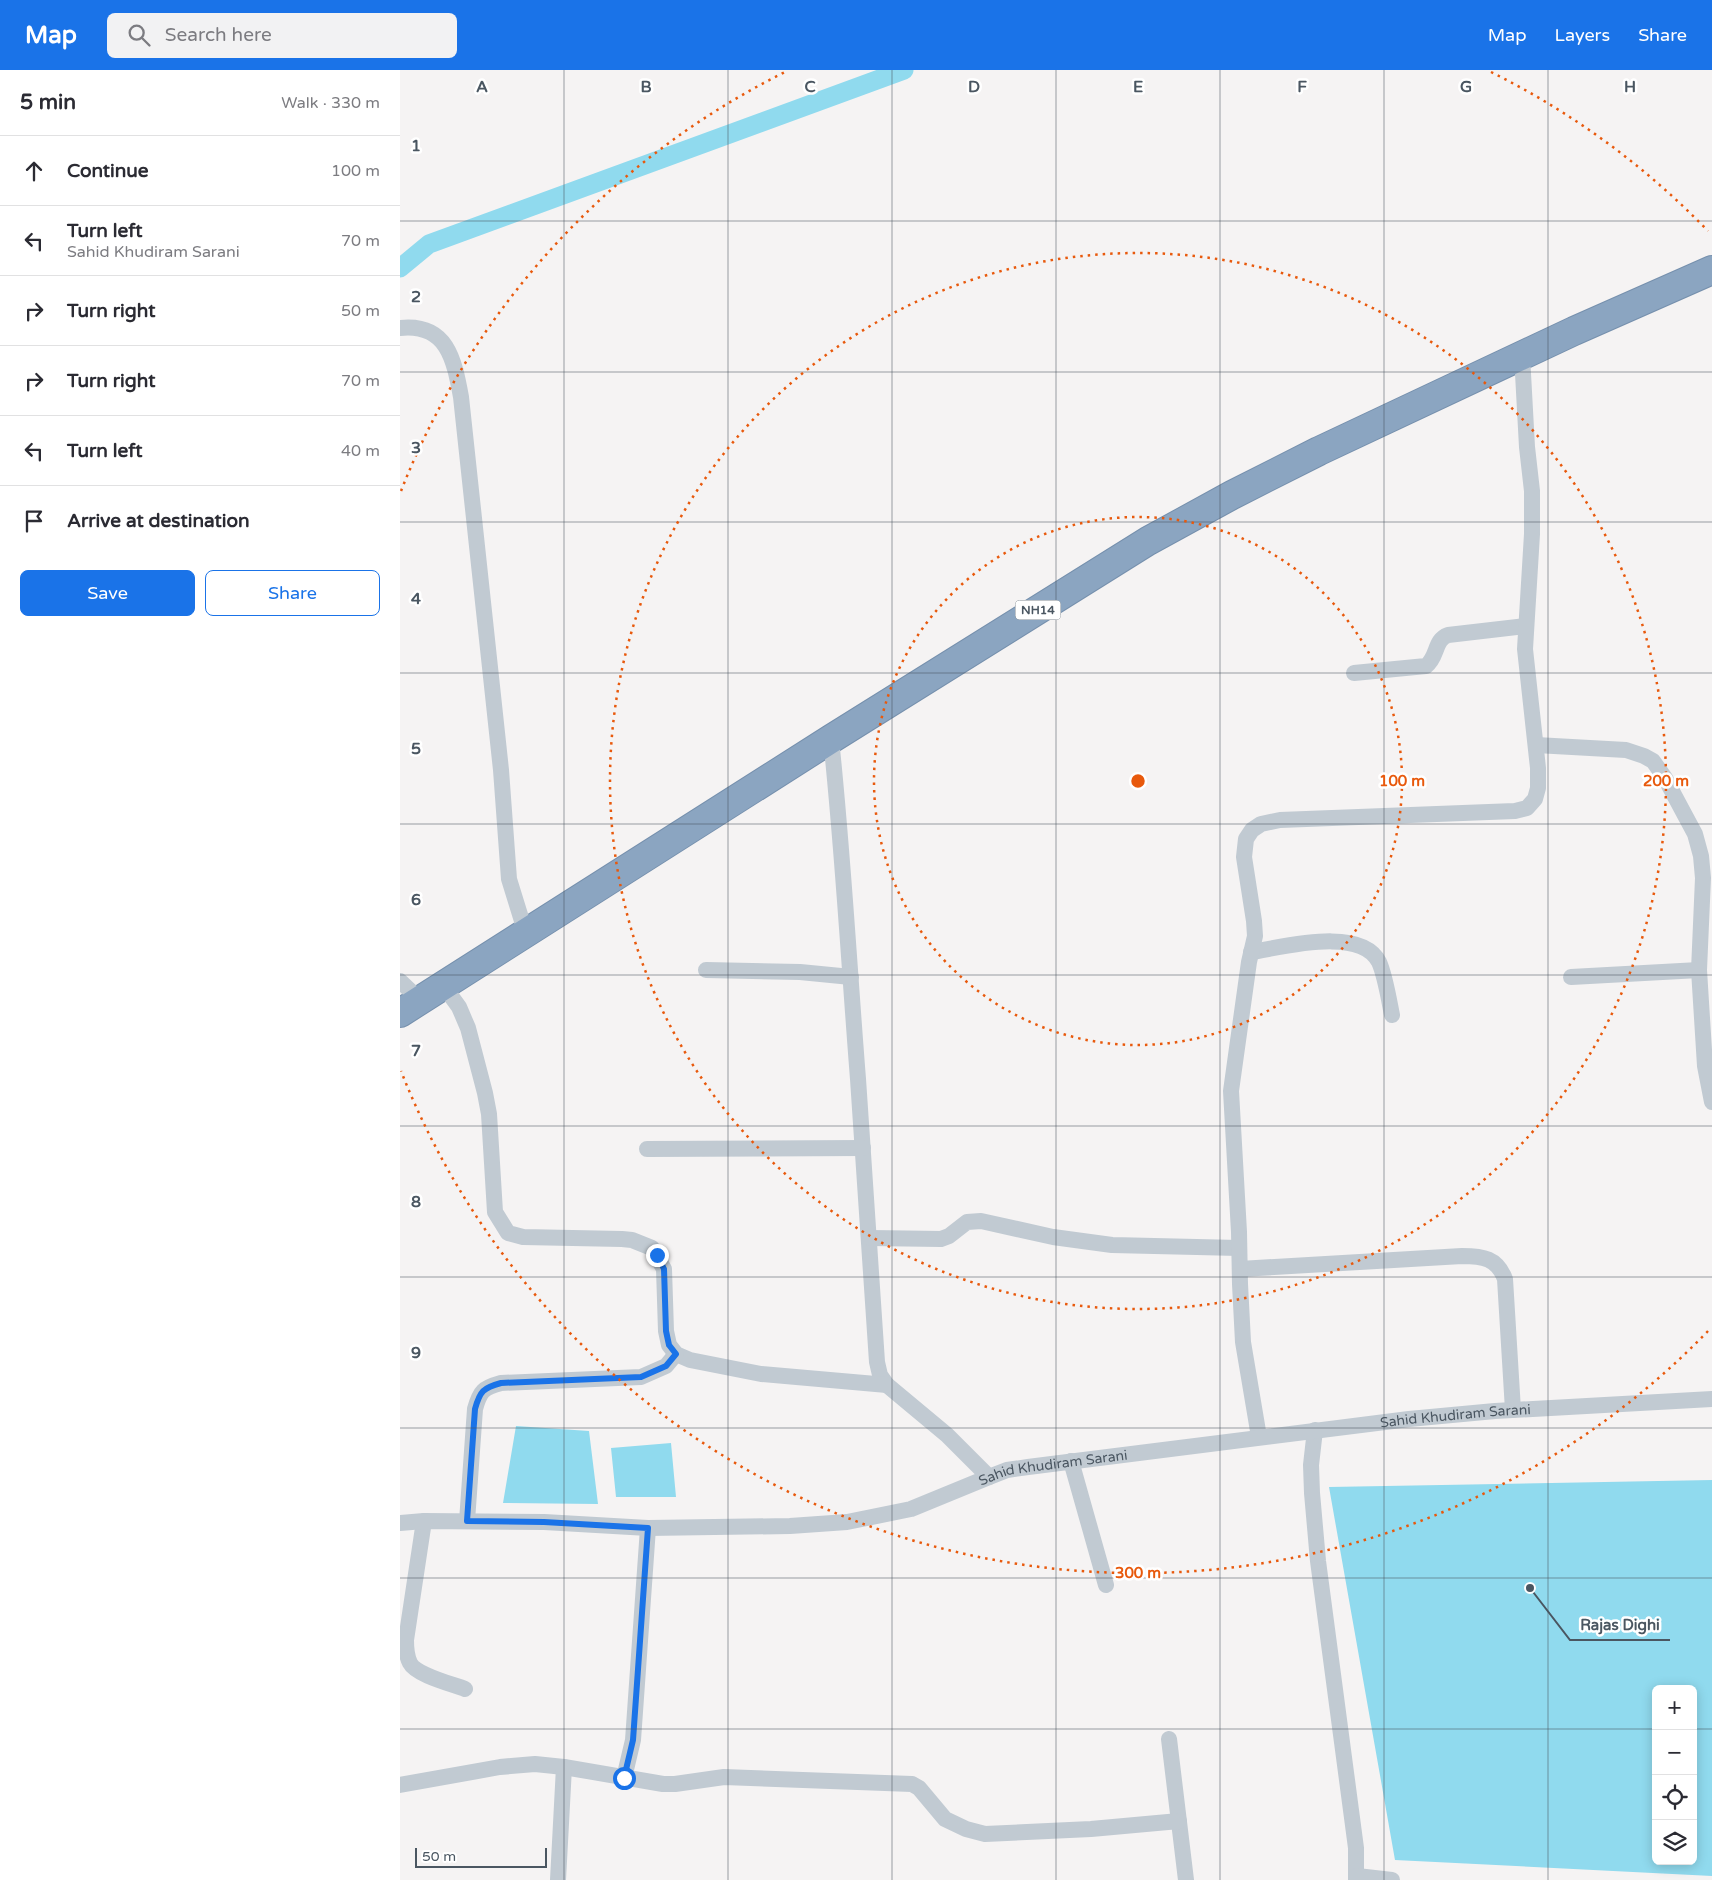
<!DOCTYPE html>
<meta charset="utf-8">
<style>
body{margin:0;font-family:"Varela Round",sans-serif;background:#f2f2f3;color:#2b2b33}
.controls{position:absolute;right:15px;bottom:15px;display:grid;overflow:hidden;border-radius:8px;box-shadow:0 2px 12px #0003}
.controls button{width:45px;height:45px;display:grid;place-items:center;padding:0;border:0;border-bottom:1px solid #e1e1e2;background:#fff;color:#2b2b33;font:25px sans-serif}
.scale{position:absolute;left:15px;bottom:12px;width:132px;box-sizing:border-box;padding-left:5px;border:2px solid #4a5661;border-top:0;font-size:14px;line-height:18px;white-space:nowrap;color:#4a5661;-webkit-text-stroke:4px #fff;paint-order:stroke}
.stop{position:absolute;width:15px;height:15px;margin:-11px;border:4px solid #1a73e8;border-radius:50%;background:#fff}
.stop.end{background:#1a73e8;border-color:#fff;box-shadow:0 1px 5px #0008}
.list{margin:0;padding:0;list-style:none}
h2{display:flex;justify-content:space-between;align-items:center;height:65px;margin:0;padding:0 20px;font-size:21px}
h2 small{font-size:16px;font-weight:400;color:#7c7c81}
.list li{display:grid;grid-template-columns:32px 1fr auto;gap:15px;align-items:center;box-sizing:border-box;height:70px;padding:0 20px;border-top:1px solid #e1e1e2}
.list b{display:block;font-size:19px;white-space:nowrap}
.list p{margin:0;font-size:16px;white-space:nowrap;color:#7c7c81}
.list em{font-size:16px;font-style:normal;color:#7c7c81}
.actions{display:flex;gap:10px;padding:15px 20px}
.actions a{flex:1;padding:11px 0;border:1px solid #1a73e8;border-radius:8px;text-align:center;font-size:18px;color:#1a73e8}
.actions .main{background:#1a73e8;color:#fff}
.icon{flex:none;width:28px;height:28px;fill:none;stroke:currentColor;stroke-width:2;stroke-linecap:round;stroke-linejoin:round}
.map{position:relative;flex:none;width:1312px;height:1810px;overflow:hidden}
header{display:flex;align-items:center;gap:30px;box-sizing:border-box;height:70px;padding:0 25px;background:#1a73e8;color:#fff}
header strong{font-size:24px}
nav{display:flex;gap:28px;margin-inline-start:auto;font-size:18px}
.search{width:350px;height:45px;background:#f2f2f3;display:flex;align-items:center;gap:12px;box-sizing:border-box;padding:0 18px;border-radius:8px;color:#7c7c81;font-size:19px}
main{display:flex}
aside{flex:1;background:#fff}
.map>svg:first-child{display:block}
.water{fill:#90daee;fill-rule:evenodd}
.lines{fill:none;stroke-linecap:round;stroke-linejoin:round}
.canal{stroke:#90daee;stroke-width:19}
.highway-casing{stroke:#7690ad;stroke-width:30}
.street{stroke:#c1cad2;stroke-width:16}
.highway{stroke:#8ba5c1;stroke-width:28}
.route{stroke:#1a73e8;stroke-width:6}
.grid{fill:none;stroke:#4a5661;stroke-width:1;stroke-opacity:0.55}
.ring{fill:none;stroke:#e8590c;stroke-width:2.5;stroke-dasharray:2.5 5}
.labels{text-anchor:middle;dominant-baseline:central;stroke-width:5;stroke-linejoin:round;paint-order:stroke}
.shield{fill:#fff;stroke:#808990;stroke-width:1}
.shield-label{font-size:12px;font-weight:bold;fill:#4a5661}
.street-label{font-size:14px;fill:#4a5661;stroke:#fff}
.grid-label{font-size:16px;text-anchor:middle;font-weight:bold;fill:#4a5661;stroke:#fff;stroke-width:5;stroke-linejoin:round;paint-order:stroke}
.centre{fill:#e8590c;stroke:#fff;stroke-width:2.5}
.ring-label{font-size:15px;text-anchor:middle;font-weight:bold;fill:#e8590c;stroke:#fff;stroke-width:5;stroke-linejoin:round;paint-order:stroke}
.leader{fill:none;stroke:#4a5661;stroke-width:2}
.callout-dot{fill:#4a5661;stroke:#fff;stroke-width:2}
.callout-label{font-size:15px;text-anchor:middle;font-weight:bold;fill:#4a5661;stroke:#fff;stroke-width:5;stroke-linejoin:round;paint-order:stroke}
</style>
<header>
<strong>Map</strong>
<div class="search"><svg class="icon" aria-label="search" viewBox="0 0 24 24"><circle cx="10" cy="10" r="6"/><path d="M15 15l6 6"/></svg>Search here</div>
<nav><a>Map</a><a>Layers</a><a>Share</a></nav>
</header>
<main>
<aside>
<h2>5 min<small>Walk · 330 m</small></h2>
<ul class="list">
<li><svg class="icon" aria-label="ahead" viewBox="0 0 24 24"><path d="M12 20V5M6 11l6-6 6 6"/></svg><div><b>Continue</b></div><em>100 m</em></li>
<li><svg class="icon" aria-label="left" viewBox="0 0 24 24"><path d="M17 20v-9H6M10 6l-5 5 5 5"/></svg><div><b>Turn left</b><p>Sahid Khudiram Sarani</p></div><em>70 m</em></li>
<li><svg class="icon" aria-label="right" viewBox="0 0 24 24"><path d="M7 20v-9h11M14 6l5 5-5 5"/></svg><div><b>Turn right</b></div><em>50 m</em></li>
<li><svg class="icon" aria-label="right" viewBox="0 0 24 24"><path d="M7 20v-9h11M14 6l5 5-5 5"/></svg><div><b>Turn right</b></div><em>70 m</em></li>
<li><svg class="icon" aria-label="left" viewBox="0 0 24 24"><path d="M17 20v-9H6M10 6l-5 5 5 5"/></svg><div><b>Turn left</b></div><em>40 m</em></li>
<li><svg class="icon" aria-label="arrive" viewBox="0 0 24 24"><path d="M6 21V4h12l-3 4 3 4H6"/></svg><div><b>Arrive at destination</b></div></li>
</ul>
<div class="actions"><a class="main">Save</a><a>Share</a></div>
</aside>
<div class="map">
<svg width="1312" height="1810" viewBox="0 0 1312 1810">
<rect width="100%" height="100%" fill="#f5f3f3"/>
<!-- water -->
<path class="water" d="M116,1356L189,1361L198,1434L103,1433Z
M271,1373L276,1427H216L211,1378Z
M1312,1410V1806L995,1790L929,1417ZM1256,1619H1293V1791H1256Z"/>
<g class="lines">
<!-- canal -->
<path class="canal" d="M0,198L29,174L504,0"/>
<defs>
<path id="highway" d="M0,943L431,669L748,471L832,425L919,381L1174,261L1312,200"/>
</defs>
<!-- highway casing -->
<use href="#highway" class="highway-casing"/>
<!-- street -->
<g class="street">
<path d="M0,258C47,253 54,289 61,327L101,700L109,809L126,864"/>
<path d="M954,603L1026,596C1038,587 1034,570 1048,565L1126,556"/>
<path d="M431,669C443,782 449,895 458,1009C464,1103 471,1197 477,1292L480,1305L487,1315L547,1365L589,1407"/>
<path d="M1136,675L1226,680L1244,686L1253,691L1265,708L1295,764L1301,786L1303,808L1299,900L1305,996L1312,1032"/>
<path d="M851,882C884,877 961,856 979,892C985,905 989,930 992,945"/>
<path d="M306,900L400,902L451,907"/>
<path d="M1171,907L1299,900"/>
<path d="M0,911L20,930"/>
<path d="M43,915L59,937L68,958L85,1023L89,1044L95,1142L108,1163L123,1167L222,1169L232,1170L252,1178L264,1199L266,1261L269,1275L276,1284L290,1290L361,1304L487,1315"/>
<path d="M247,1079L463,1078"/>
<path d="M470,1168L541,1169L549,1166L567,1152L581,1151L653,1167L712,1175L839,1178"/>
<path d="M840,1199L1062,1186C1083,1186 1097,1188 1105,1209L1113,1340"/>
<path d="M915,1360L911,1395L912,1423L918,1491L956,1778V1810"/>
<path d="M859,1367L843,1272L840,1214L839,1162L831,1021L849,892L855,866L854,851L844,787L846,769L852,760L861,754L880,750L1115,741L1127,738L1135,729L1138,718V698L1125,579L1132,464V421L1127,377L1122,285"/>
<path d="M671,1391L706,1515"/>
<path d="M24,1451L6,1570C6,1578 6,1585 10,1593C16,1605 52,1614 65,1619"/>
<path d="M67,1451L75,1339C80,1321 83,1318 101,1313L241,1307L266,1296L276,1284"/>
<path id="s1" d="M0,1453L24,1451L144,1452L248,1458L390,1456L447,1452L511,1439L589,1407L607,1400L628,1397L1009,1349L1095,1341L1312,1329"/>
<path d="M769,1669L786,1810"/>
<path d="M224,1708L233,1670L248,1458"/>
<path d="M0,1715L100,1697L135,1694L164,1697L263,1714H275L324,1707L512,1714L519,1718L545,1749L566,1759L585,1764L691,1759L779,1751"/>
<path d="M957,1806L992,1810"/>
<path d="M158,1810L164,1697"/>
</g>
<!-- highway -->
<use href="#highway" class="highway"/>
</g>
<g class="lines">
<!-- route -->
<path class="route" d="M224,1708L233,1670L248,1458L144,1452L67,1451L75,1339C80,1321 83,1318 101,1313L241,1307L266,1296L276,1284L269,1275L266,1261L264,1199L257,1185"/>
</g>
<!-- grid -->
<path class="grid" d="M164,0V1810M328,0V1810M492,0V1810M656,0V1810M820,0V1810M984,0V1810M1148,0V1810M0,151H1312M0,302H1312M0,452H1312M0,603H1312M0,754H1312M0,905H1312M0,1056H1312M0,1207H1312M0,1358H1312M0,1508H1312M0,1659H1256M1293,1659H1312"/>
<!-- distance rings -->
<g class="ring">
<circle cx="738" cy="711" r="264"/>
<circle cx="738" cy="711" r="528"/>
<path d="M1308 1261A792 792 0 0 1 1 1001M1 421A792 792 0 0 1 385 2M1091 2A792 792 0 0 1 1308 161"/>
</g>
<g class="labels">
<!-- shield labels -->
<rect class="shield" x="615.5" y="530.5" width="45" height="19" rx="4"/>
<g class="shield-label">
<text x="638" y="540">NH14</text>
</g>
<!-- street labels -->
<g class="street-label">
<text stroke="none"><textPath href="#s1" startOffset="1068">Sahid Khudiram Sarani</textPath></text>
<text stroke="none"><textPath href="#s1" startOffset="662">Sahid Khudiram Sarani</textPath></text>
</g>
</g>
<g class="grid-label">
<text x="82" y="22">A</text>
<text x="246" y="22">B</text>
<text x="410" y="22">C</text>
<text x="574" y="22">D</text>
<text x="738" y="22">E</text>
<text x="902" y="22">F</text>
<text x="1066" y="22">G</text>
<text x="1230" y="22">H</text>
<text x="16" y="81">1</text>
<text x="16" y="232">2</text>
<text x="16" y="383">3</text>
<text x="16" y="534">4</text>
<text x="16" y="684">5</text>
<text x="16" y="835">6</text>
<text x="16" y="986">7</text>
<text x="16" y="1137">8</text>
<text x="16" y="1288">9</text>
</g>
<circle cx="738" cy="711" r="8" class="centre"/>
<g class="ring-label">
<text x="1002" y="716">100 m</text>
<text x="1266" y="716">200 m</text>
<text x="738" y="1508">300 m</text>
</g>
<!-- callouts -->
<path class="leader" d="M1130 1518L1170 1570H1270"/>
<circle class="callout-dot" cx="1130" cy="1518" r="5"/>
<g class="callout-label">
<text x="1220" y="1560">Rajas Dighi</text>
</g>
</svg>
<div class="controls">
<button>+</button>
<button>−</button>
<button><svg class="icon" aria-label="locate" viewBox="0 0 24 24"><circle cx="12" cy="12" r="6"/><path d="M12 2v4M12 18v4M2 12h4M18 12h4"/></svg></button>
<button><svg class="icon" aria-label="layers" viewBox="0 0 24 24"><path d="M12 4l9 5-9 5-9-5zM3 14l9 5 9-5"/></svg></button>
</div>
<div class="scale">50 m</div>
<div class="stop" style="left:224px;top:1708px"></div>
<div class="stop end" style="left:257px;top:1185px"></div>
</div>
</main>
